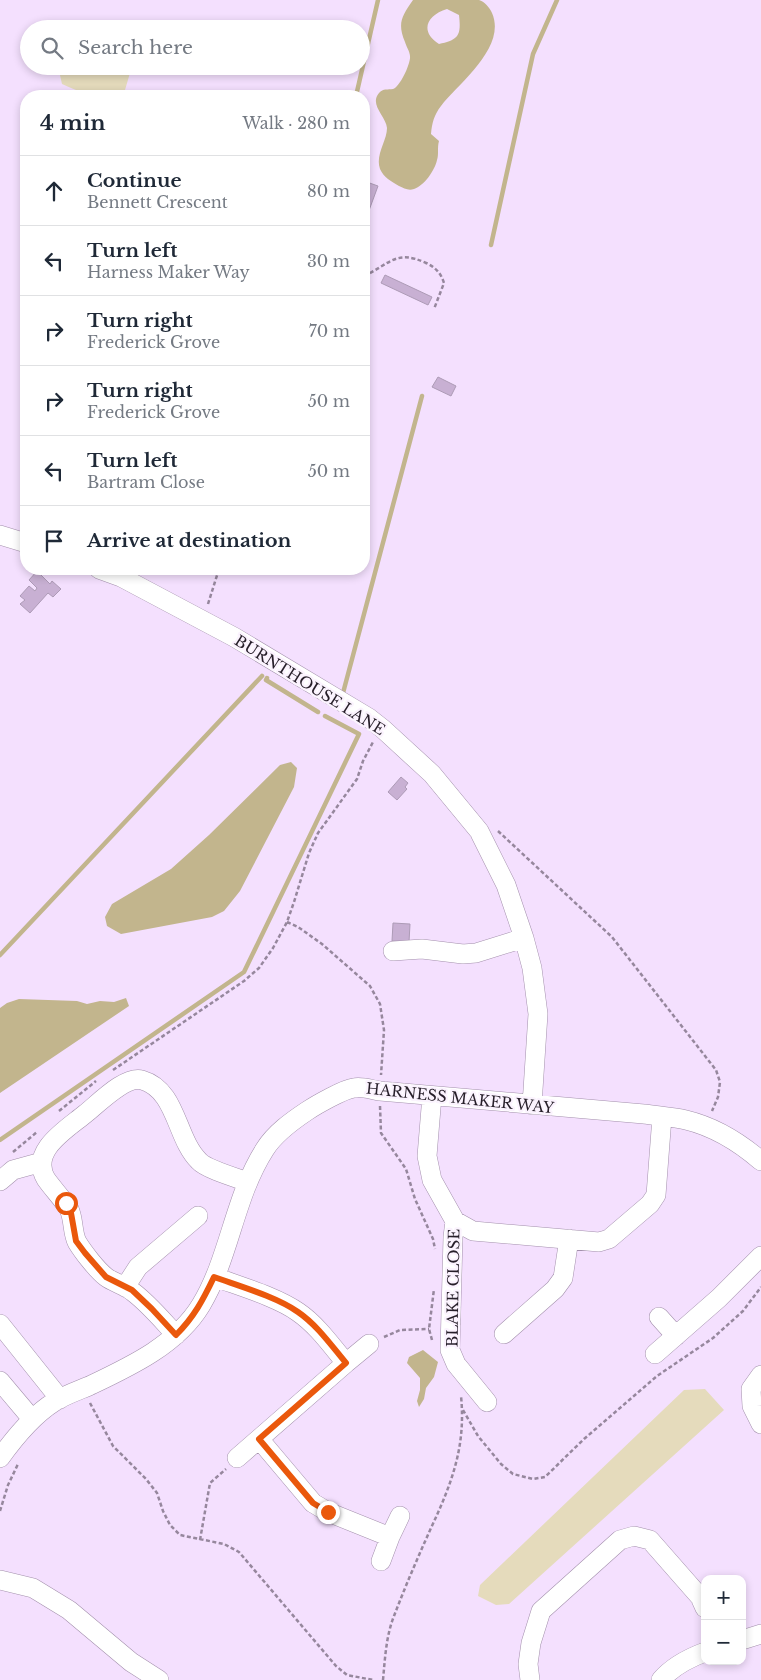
<!DOCTYPE html>
<meta charset="utf-8">
<style>
body{margin:0;font-family:"Libre Baskerville",serif;background:#f6f6f7;color:#1f2937}
.controls{position:absolute;right:15px;bottom:15px;display:grid;overflow:hidden;border-radius:10px;box-shadow:0 2px 8px #0003}
.controls button{width:45px;height:45px;display:grid;place-items:center;padding:0;border:0;border-bottom:1px solid #e0e1e3;background:#fff;color:#1f2937;font:25px sans-serif}
.stop{position:absolute;width:15px;height:15px;margin:-11px;border:4px solid #ea580c;border-radius:50%;background:#fff}
.stop.end{background:#ea580c;border-color:#fff;box-shadow:0 1px 5px #0008}
.list{margin:0;padding:0;list-style:none}
h2{display:flex;justify-content:space-between;align-items:center;height:65px;margin:0;padding:0 20px;font-size:21px}
h2 small{font-size:16px;font-weight:400;color:#747a83}
.list li{display:grid;grid-template-columns:32px 1fr auto;gap:15px;align-items:center;box-sizing:border-box;height:70px;padding:0 20px;border-top:1px solid #e0e1e3}
.list b{display:block;font-size:19px;white-space:nowrap}
.list p{margin:0;font-size:16px;white-space:nowrap;color:#747a83}
.list em{font-size:16px;font-style:normal;color:#747a83}
.icon{flex:none;width:28px;height:28px;fill:none;stroke:currentColor;stroke-width:2;stroke-linecap:round;stroke-linejoin:round}
.map{position:relative;flex:none;width:761px;height:1680px;overflow:hidden}
.search{position:absolute;background:#fff;box-shadow:0 2px 8px #0003;left:20px;top:20px;width:350px;height:55px;display:flex;align-items:center;gap:12px;box-sizing:border-box;padding:0 18px;border-radius:28px;color:#747a83;font-size:19px}
.panel{position:absolute;background:#fff;box-shadow:0 2px 8px #0003;left:20px;top:90px;width:350px;height:485px;border-radius:20px}
.map>svg:first-child{display:block}
.green{fill:#e5dbbc}
.water{fill:#c2b58d;fill-rule:evenodd}
.lines{fill:none;stroke-linecap:round;stroke-linejoin:round}
.stream{stroke:#c2b58d;stroke-width:4.5}
.building{fill:#c8b0d3;stroke:#ad9bb6}
.minor-casing{stroke:#a390ac;stroke-width:20}
.path{stroke:#96879d;stroke-width:2.5;stroke-dasharray:4 2.5;stroke-linecap:butt}
.minor{stroke:#fff;stroke-width:19}
.route{stroke:#ea580c;stroke-width:6}
.labels{text-anchor:middle;dominant-baseline:central;stroke-width:4.5;stroke-linejoin:round;paint-order:stroke}
.street-label{font-size:15px;fill:#261e29;stroke:#fbf3fe}
</style>
<div class="map">
<svg width="761" height="1680" viewBox="0 0 761 1680">
<rect width="100%" height="100%" fill="#f4e0fe"/>
<!-- green -->
<path class="green" d="M58,66H132L125,90C100,103 86,94 62,84Z
M705,1389L724,1410L509,1604L496,1605L478,1596L480,1585L684,1390Z"/>
<!-- water -->
<path class="water" d="M413,0C428,0 444,0 459,0C465,0 473,0 479,0C484,1 490,8 492,13C507,47 459,83 441,106C434,115 432,123 431,134L439,141C437,148 439,154 437,160C435,170 424,186 414,189C408,191 404,188 399,186C391,181 384,178 380,169C375,155 387,141 387,128C386,116 369,105 379,93C383,88 388,90 393,89C400,87 411,63 410,56C410,52 406,46 405,42C397,23 402,16 413,0ZM447,9L459,15C461,34 460,40 439,44C419,31 427,15 447,9Z
M291,762L297,768L294,787L240,891L224,911L212,917L121,934L107,926L105,917L112,904L171,869L209,835L280,765Z
M126,998L129,1006L0,1093V1008L7,1003L19,999L77,1001L87,1004L100,1001L114,1002Z
M423,1350L438,1362L434,1377L426,1388L424,1399L419,1407L417,1401L420,1390V1378L407,1363L409,1357Z"/>
<g class="lines">
<!-- stream -->
<path class="stream" d="M356,96L378,0
M491,245L533,54L557,0
M267,678L266,680L318,712
M343,693L422,396
M0,955L262,676
M0,1140L244,972L359,734L325,716"/>
</g>
<!-- building -->
<path class="building" d="M364,181L378,186L364,224Z
M385,275L432,297L428,305L381,283Z
M438,377L456,386L451,396L432,387Z
M37,571L50,584L52,581L61,589L53,597L48,593L30,613L20,604L25,600L20,596L29,586L35,591L37,588L29,580Z
M401,777L408,783L405,787L407,789L397,800L388,792Z
M393,923L410,924L409,942L392,941Z"/>
<g class="lines">
<defs>
<path id="minor" d="M0,535L26,543
M99,569L121,577L234,637L369,718L383,729L432,774L479,831L506,885L524,938L532,968L538,1014L532,1105
M393,951L422,949L463,954L476,953L524,938
M432,1096L427,1156L432,1180L455,1221L473,1231L599,1242L609,1239L650,1204L656,1195L662,1117
M0,1181L13,1170L42,1162
M455,1221L453,1237L450,1350L456,1364L487,1402
M215,1277C239,1286 277,1297 298,1312C317,1325 331,1345 346,1363L237,1458
M125,1287L138,1267L198,1216
M659,1317L676,1336
M0,1324L60,1399
M504,1334L555,1289L563,1278L569,1239
M176,1335C162,1320 149,1304 133,1292C125,1285 114,1283 106,1277C97,1270 83,1252 77,1242C72,1232 74,1219 69,1209C62,1198 53,1189 46,1179C29,1151 67,1129 85,1114C98,1104 125,1075 142,1080C177,1090 176,1139 199,1161C206,1169 237,1178 248,1182
M655,1354L719,1298L761,1256
M346,1363L369,1344
M761,1375L751,1389L752,1406L761,1424
M0,1381L32,1419
M259,1439L313,1503L328,1512L390,1537L381,1561
M0,1458C15,1437 32,1416 54,1402C65,1395 77,1391 89,1386C129,1367 177,1345 201,1305C230,1257 234,1197 265,1149C275,1133 292,1121 307,1111C316,1105 344,1089 354,1088C361,1086 373,1090 380,1091L644,1114C658,1116 673,1117 686,1120C715,1127 739,1142 761,1161
M390,1537L400,1516
M0,1580L33,1588L69,1610L131,1662L159,1680
M742,1640L761,1634
M530,1680L528,1664L531,1643L541,1611L620,1540L634,1536L650,1540L700,1597L705,1608
M661,1680C672,1667 689,1658 705,1652"/>
</defs>
<!-- minor casing -->
<use href="#minor" class="minor-casing"/>
<!-- path -->
<path class="path" d="M364,276C390,264 396,249 426,263C435,267 441,273 444,283L434,309
M208,604L219,569
M498,831L612,937L716,1070L720,1082L718,1097L712,1111
M287,922L298,927L322,944L370,986L380,1004L384,1030L381,1075
M113,1070L244,981L259,968L273,948L287,922L294,902L309,853L318,833L357,779L363,761L373,742
M380,1106L381,1133L406,1169L415,1199L433,1239L435,1249
M59,1111L96,1081
M13,1152L37,1132
M384,1337L400,1330L429,1329
M432,1340L429,1329L434,1289
M90,1403L113,1446L146,1479L157,1493L163,1511L170,1525L180,1535L224,1544L239,1552L336,1666L347,1675L373,1680
M463,1410L478,1436L501,1464L513,1474L533,1479L545,1477L584,1439L657,1376L713,1338L743,1311L761,1287
M0,1511L8,1485L18,1464
M200,1540L210,1483L226,1469
M383,1680C385,1659 386,1636 394,1616C405,1587 418,1557 431,1528C452,1483 466,1446 461,1396"/>
<!-- minor -->
<use href="#minor" class="minor"/>
</g>
<g class="lines">
<!-- route -->
<path class="route" d="M66,1203L71,1213L76,1241L85,1253L106,1277L132,1290L152,1309L176,1335C194,1317 203,1300 214,1277C239,1286 277,1297 298,1312C317,1325 331,1345 346,1363L259,1439L313,1503L328,1512"/>
</g>
<g class="labels">
<!-- street labels -->
<g class="street-label">
<text transform="translate(310 685) rotate(32)">BURNTHOUSE LANE</text>
<text transform="translate(460 1098) rotate(6)">HARNESS MAKER WAY</text>
<text transform="translate(453 1288) rotate(-89)">BLAKE CLOSE</text>
</g>
</g>
</svg>
<div class="controls">
<button>+</button>
<button>−</button>
</div>
<div class="stop" style="left:66px;top:1203px"></div>
<div class="stop end" style="left:328px;top:1512px"></div>
<div class="search"><svg class="icon" aria-label="search" viewBox="0 0 24 24"><circle cx="10" cy="10" r="6"/><path d="M15 15l6 6"/></svg>Search here</div>
<section class="panel">
<h2>4 min<small>Walk · 280 m</small></h2>
<ul class="list">
<li><svg class="icon" aria-label="ahead" viewBox="0 0 24 24"><path d="M12 20V5M6 11l6-6 6 6"/></svg><div><b>Continue</b><p>Bennett Crescent</p></div><em>80 m</em></li>
<li><svg class="icon" aria-label="left" viewBox="0 0 24 24"><path d="M17 20v-9H6M10 6l-5 5 5 5"/></svg><div><b>Turn left</b><p>Harness Maker Way</p></div><em>30 m</em></li>
<li><svg class="icon" aria-label="right" viewBox="0 0 24 24"><path d="M7 20v-9h11M14 6l5 5-5 5"/></svg><div><b>Turn right</b><p>Frederick Grove</p></div><em>70 m</em></li>
<li><svg class="icon" aria-label="right" viewBox="0 0 24 24"><path d="M7 20v-9h11M14 6l5 5-5 5"/></svg><div><b>Turn right</b><p>Frederick Grove</p></div><em>50 m</em></li>
<li><svg class="icon" aria-label="left" viewBox="0 0 24 24"><path d="M17 20v-9H6M10 6l-5 5 5 5"/></svg><div><b>Turn left</b><p>Bartram Close</p></div><em>50 m</em></li>
<li><svg class="icon" aria-label="arrive" viewBox="0 0 24 24"><path d="M6 21V4h12l-3 4 3 4H6"/></svg><div><b>Arrive at destination</b></div></li>
</ul>
</section>
</div>
